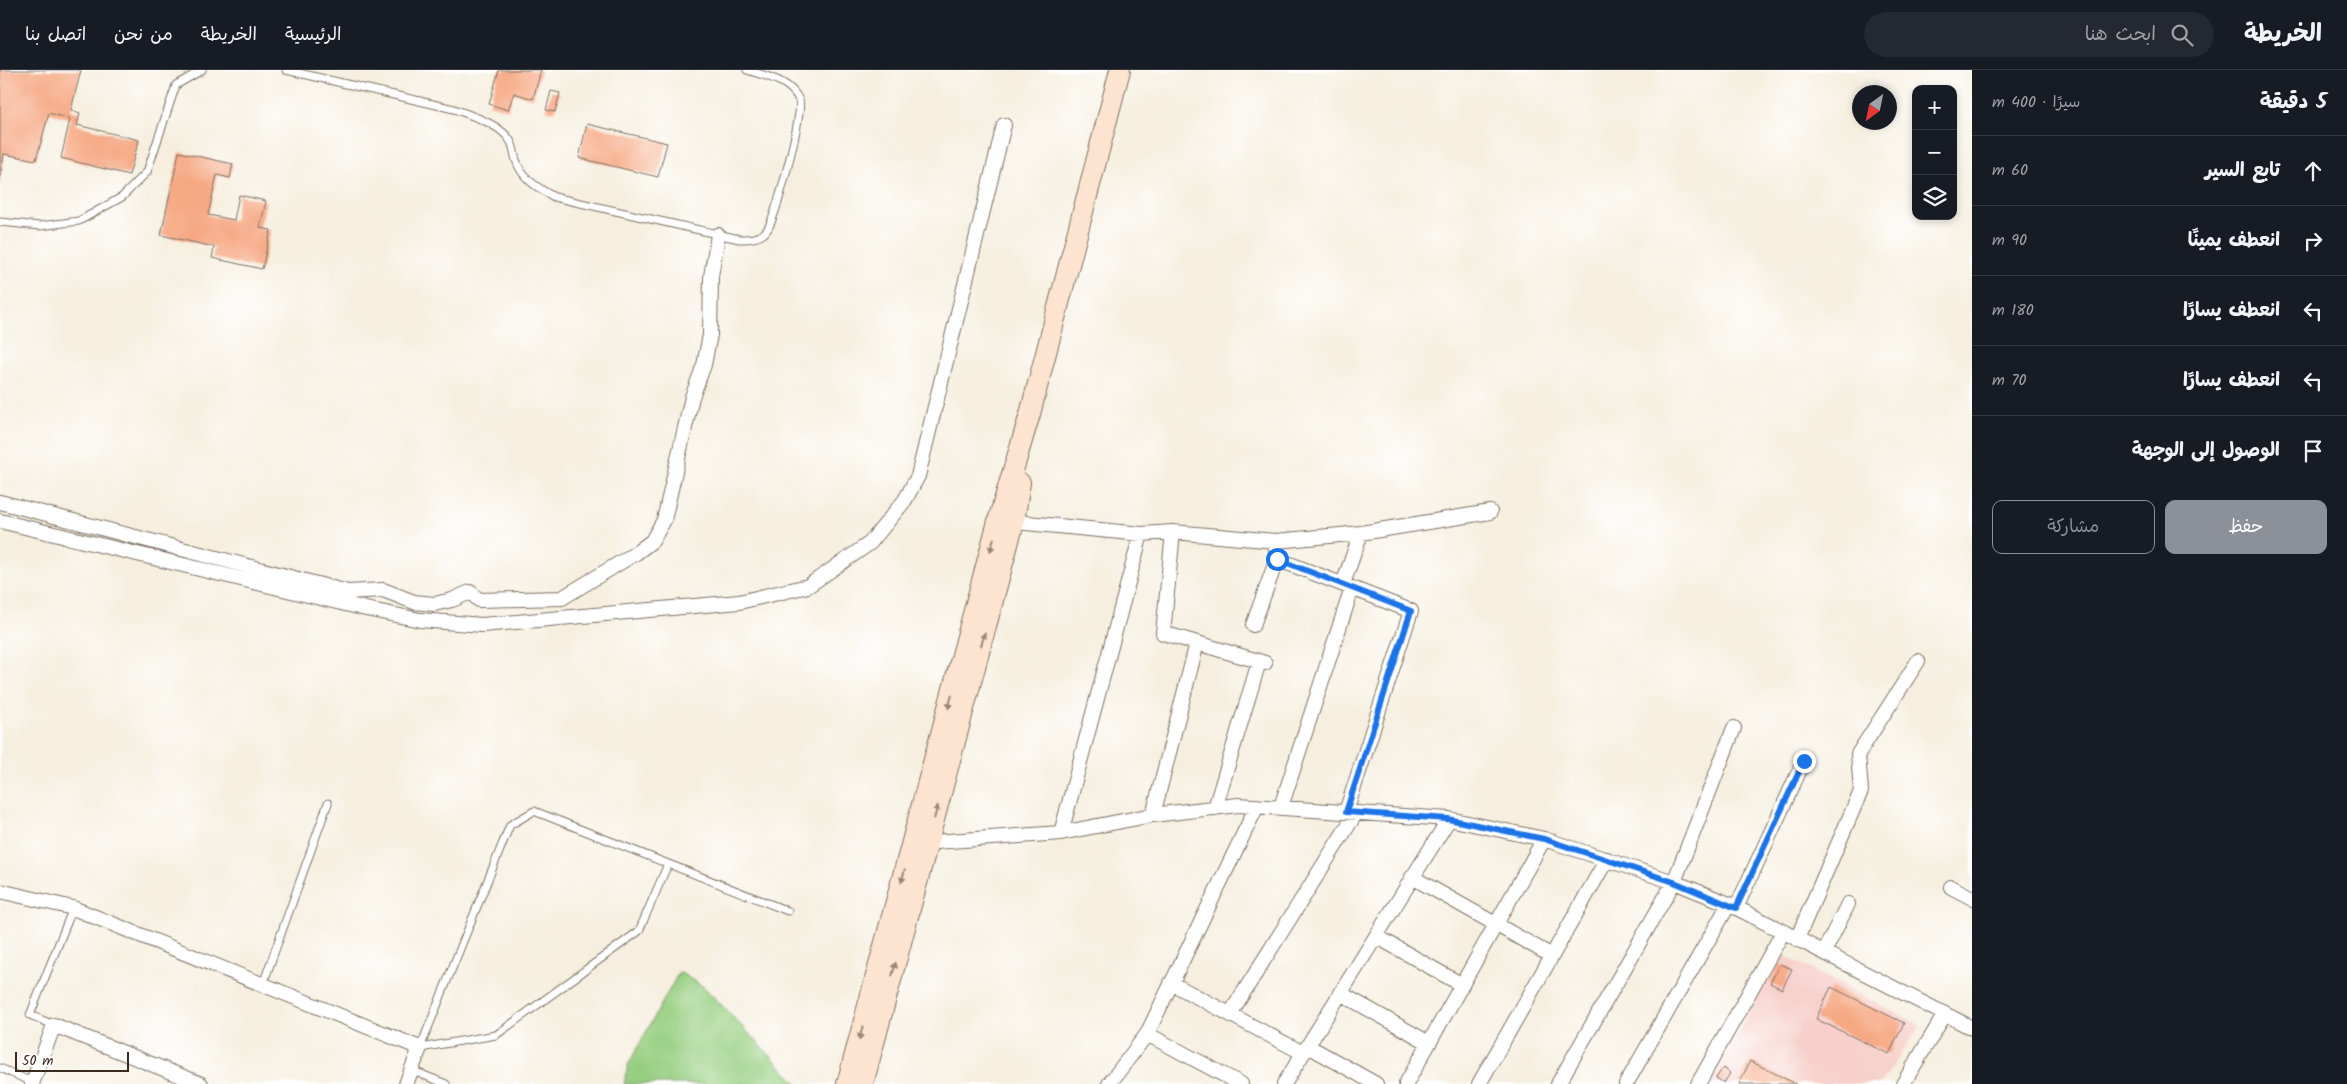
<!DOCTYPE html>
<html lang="ar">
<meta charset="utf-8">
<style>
body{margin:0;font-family:Kalam,"Playpen Sans Arabic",sans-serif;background:#242831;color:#f1f3f6;direction:rtl}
.controls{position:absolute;right:15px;top:15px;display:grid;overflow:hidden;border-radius:10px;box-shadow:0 2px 8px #0003}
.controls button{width:45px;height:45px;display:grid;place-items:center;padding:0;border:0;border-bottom:1px solid #363941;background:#171b24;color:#f1f3f6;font:25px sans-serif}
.compass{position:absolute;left:1852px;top:15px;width:45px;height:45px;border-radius:50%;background:#171b24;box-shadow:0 2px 8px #0003;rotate:213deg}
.scale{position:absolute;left:15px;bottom:12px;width:114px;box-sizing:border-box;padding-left:5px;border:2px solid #3b2a1e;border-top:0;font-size:14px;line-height:18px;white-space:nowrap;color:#3b2a1e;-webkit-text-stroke:4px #fff;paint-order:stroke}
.stop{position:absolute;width:15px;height:15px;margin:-11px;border:4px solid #1a73e8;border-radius:50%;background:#fff}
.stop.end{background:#1a73e8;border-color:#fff;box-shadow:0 1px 5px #0008}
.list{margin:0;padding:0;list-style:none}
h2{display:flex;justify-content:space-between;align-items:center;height:65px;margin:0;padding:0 20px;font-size:21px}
h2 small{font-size:16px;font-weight:400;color:#9ea1a6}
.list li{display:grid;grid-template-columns:32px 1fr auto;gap:15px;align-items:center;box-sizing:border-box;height:70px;padding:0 20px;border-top:1px solid #363941}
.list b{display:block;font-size:19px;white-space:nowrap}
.list em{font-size:16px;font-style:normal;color:#9ea1a6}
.actions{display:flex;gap:10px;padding:15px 20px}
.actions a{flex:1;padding:11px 0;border:1px solid #8c9099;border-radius:10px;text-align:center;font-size:18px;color:#8c9099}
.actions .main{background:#8c9099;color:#fff}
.icon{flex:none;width:28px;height:28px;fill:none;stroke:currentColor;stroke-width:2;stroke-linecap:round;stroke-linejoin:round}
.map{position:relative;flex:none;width:1972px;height:1014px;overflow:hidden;direction:ltr}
header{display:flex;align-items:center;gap:30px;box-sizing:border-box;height:70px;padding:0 25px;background:#171b24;border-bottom:1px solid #363941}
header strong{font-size:24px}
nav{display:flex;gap:28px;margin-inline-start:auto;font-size:18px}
.search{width:350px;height:45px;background:#242831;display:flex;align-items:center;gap:12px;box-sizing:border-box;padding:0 18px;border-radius:28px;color:#9ea1a6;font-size:19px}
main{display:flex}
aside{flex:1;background:#171b24}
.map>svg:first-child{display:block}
.built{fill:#f7d0cb}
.green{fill:#96ce80;stroke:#687c4f}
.building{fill:#f6a883}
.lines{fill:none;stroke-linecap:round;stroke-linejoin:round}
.lane-casing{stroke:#7c6f62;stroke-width:9}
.street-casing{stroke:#7c6f62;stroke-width:16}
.secondary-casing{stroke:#7c6f62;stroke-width:22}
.lane{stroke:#fff;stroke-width:7}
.street{stroke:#fff;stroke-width:14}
.secondary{stroke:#fde4d0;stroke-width:20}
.oneway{fill:#9c8777}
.route{stroke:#1a73e8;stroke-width:6}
</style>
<header>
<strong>الخريطة</strong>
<div class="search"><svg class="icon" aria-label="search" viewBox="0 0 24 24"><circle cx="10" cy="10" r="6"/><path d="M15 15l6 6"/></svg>ابحث هنا</div>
<nav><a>الرئيسية</a><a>الخريطة</a><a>من نحن</a><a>اتصل بنا</a></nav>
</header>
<main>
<aside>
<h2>5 دقيقة<small>سيرًا · 400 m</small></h2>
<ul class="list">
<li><svg class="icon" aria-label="ahead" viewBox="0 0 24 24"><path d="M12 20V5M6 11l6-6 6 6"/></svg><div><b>تابع السير</b></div><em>60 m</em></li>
<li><svg class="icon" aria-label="right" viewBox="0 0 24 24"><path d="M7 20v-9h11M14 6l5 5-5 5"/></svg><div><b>انعطف يمينًا</b></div><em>90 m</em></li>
<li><svg class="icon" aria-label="left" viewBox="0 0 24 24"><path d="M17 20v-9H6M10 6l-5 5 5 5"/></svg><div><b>انعطف يسارًا</b></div><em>180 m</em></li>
<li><svg class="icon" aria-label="left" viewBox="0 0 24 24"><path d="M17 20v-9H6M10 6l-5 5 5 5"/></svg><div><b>انعطف يسارًا</b></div><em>70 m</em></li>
<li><svg class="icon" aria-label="arrive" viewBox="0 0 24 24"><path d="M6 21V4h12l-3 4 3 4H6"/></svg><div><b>الوصول إلى الوجهة</b></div></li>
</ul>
<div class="actions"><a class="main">حفظ</a><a>مشاركة</a></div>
</aside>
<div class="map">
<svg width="1972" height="1014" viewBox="0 0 1972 1014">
<rect width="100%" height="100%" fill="#fff"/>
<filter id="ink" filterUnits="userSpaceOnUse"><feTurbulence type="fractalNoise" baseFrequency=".02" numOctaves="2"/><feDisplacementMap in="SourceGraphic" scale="10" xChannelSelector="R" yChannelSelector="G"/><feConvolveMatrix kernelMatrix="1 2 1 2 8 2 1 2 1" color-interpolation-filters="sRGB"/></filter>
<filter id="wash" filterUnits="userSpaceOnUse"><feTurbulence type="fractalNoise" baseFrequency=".0096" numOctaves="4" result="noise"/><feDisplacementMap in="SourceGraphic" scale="20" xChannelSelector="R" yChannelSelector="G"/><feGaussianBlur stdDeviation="1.12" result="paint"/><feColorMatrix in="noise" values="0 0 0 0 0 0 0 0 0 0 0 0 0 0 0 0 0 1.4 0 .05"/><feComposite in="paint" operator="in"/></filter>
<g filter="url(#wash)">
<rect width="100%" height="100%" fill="#f6efdf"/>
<!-- built -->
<path class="built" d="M1781,884L1920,955L1881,1014H1710Z"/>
<!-- green -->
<path class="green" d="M679,902L704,917L798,1014H624L628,995Z"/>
<g id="blocks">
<!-- building -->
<path class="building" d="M0,0H81L71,40L80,43L77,55L139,70L129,105L61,88L70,49L49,43L36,90L4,84L0,112Z
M499,0H541L533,29L514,23L508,40L489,34Z
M551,21L560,23L555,42L546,40Z
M587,54L667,73L658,107L579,88Z
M179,82L233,94L230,108L217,105L208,145L234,150L239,125L266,131L260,158L271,160L262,199L212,188L214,177L161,165Z
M1780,894L1792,899L1782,919L1770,913Z
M1831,917L1904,953L1889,984L1816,949Z
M1750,991L1796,1014H1739Z
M1723,998L1730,1003L1724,1013L1716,1008Z"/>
</g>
</g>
<g filter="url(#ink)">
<use href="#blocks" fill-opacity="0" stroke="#7c6f62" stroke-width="1"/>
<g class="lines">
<defs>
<path id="lane" d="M286,0L454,39C472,46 501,54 511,72C514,77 514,85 516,90C522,109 538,118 554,127L739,169C748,169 761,169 767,160C776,148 804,41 799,30C790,10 765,6 747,0
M0,152L40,156L79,151L122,127L147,102L176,15L202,0
M263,914L328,733
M54,955L30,945L73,838
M420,978L510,755L534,741L788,841
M420,978L496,965L639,861L668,794
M0,998L32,1012
M411,1000L446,1014"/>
<path id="street" d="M0,432L348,522L383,520L414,532L434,534L452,530L470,522L479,530L562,528L636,483L652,471L664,450L692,327L704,295L710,265L711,206L718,165
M0,451L366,539L420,550L482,555L739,532L808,516L870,473L905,430L918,406L1004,55
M1006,451L1141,464L1173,462L1276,471L1361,463L1490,442
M1173,462L1163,563L1265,593
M1277,489L1411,541L1346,742
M1343,514L1361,463
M1253,555L1277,489L1276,480
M1281,737L1352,518
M1215,738L1259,592
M1153,745L1197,573
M1061,763L1141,464
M921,773L1061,763L1153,745L1238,735L1449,749L1544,769L1674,812L1729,834L1972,958
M1412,807L1552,886
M1951,817L1972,828
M0,821L73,838L420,978L406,1014
M1736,838L1804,691
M1376,866L1462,915
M1797,869L1861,721L1858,684L1918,591
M1824,882L1848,834
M1171,913L1303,983
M1340,923L1429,973
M1230,944L1356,743
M1147,964L1241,1014
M1308,976L1376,1014
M32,1014L54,955L201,1014
M1109,1014L1147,964L1257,736
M1284,1014L1449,749
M1406,1014L1544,769
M1479,1014L1607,789
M1558,1014L1674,812L1734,658
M1626,1014L1729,834
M1698,1014L1783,862
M1903,1014L1945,944"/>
<path id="secondary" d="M847,1014L998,451L1030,344L1120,0
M863,1014L1014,452L1020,413"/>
</defs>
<!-- lane casing -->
<use href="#lane" class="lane-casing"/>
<!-- street casing -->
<use href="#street" class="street-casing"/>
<!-- secondary casing -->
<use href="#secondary" class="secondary-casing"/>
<!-- lane -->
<use href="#lane" class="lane"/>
<!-- street -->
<use href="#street" class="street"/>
<!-- secondary -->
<use href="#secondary" class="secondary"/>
</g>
<!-- one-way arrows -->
<defs><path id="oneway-solid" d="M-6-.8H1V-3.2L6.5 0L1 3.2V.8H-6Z" transform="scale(1.25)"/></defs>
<g class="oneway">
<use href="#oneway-solid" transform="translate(992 475) rotate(105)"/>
<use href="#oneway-solid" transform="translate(983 569) rotate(-75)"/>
<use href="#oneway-solid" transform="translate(950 632) rotate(105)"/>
<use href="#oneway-solid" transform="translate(936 742) rotate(-75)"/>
<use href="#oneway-solid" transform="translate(903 806) rotate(105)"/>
<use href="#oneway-solid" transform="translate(894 899) rotate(-75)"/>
<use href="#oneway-solid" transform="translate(861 963) rotate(105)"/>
</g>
</g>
<g class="lines" filter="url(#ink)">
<!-- route -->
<path class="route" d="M1277,489L1411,541L1346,742L1448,749L1544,769L1674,812L1736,838L1804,691"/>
</g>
</svg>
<div class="controls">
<button>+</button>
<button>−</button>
<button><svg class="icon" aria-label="layers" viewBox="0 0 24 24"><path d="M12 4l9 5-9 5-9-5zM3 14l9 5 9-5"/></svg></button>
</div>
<svg class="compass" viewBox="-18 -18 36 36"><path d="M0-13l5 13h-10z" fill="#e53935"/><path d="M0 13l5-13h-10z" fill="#9ea1a6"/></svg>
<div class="scale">50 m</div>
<div class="stop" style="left:1277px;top:489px"></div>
<div class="stop end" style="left:1804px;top:691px"></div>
</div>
</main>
